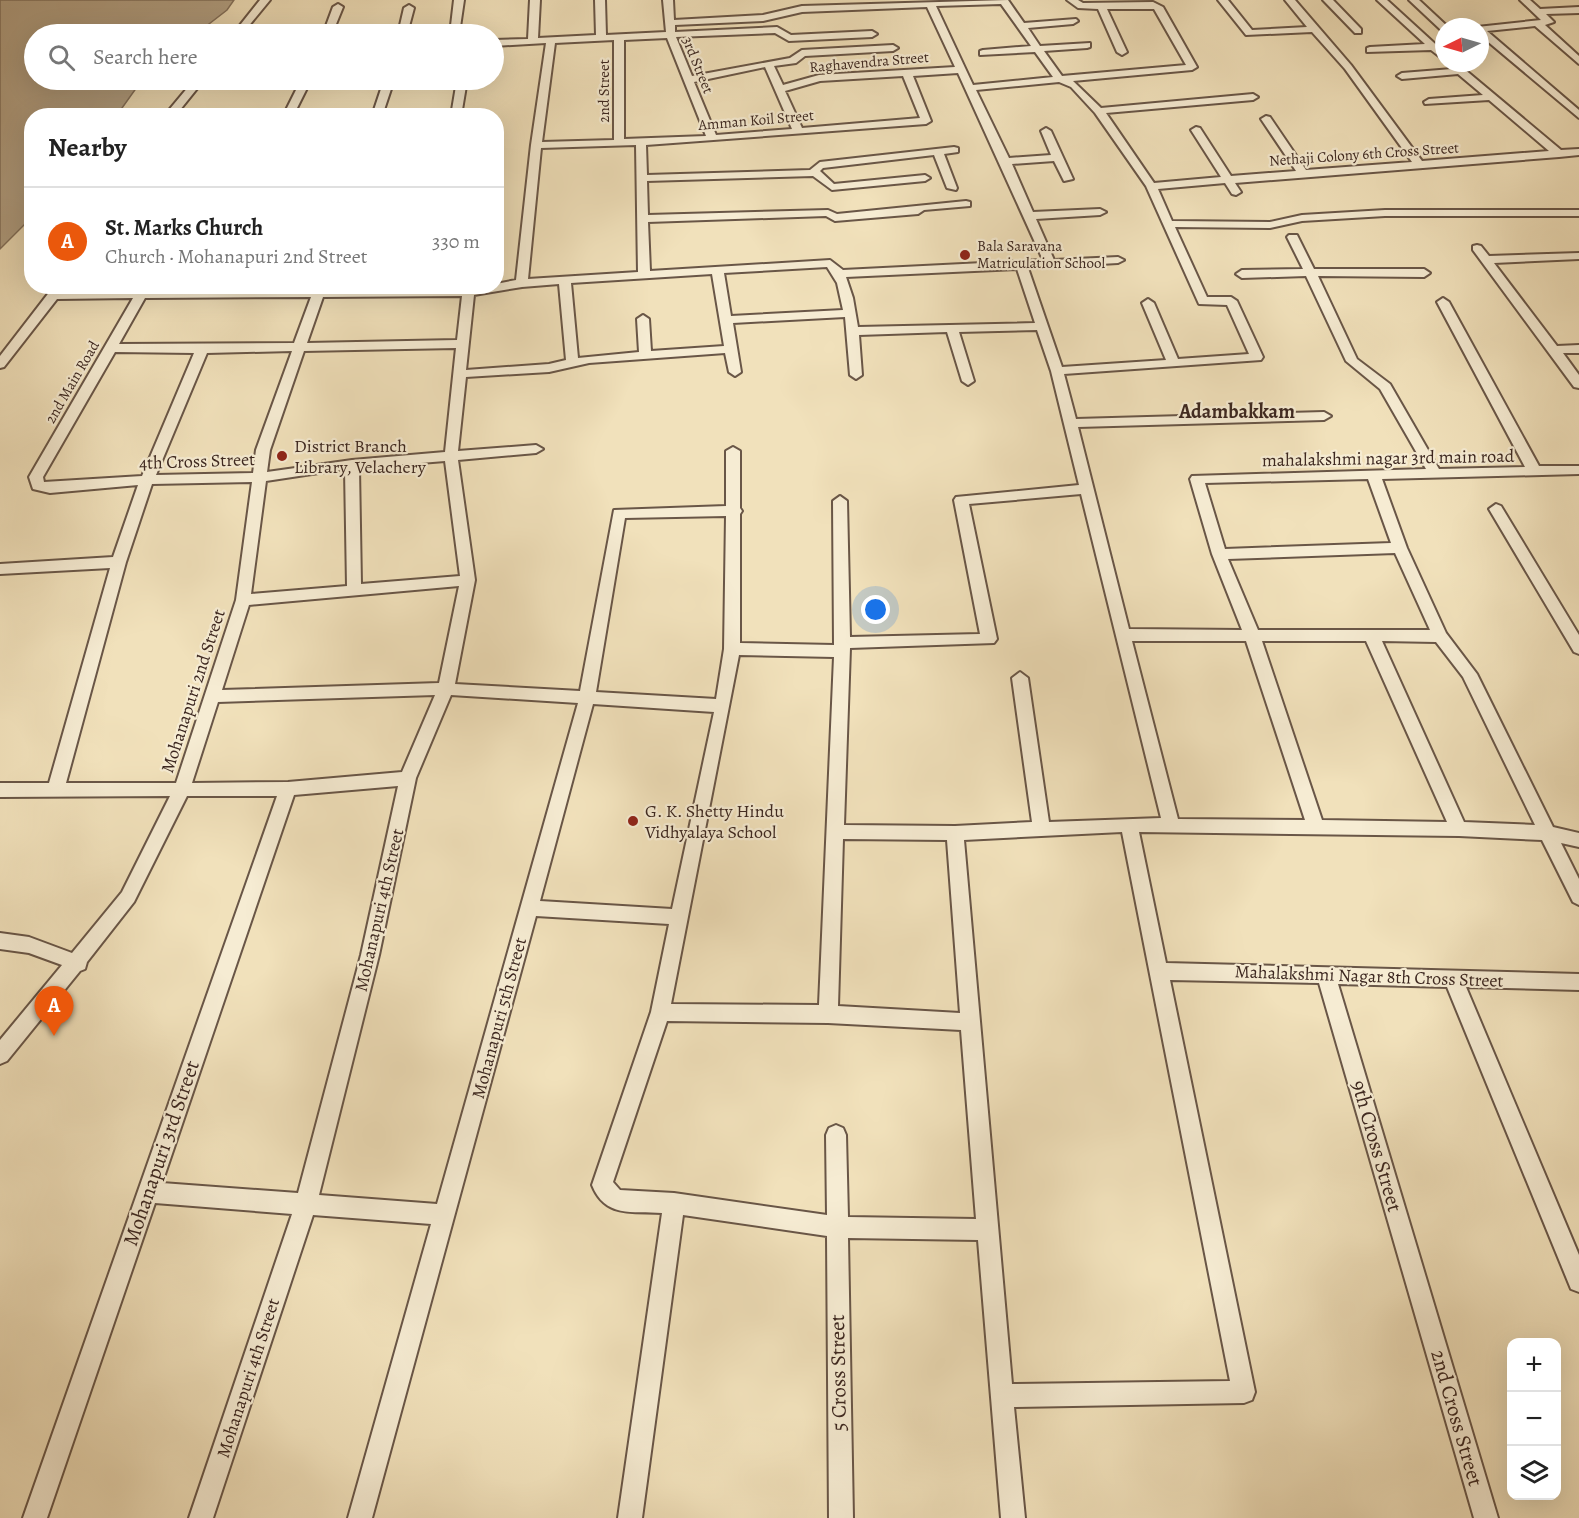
<!DOCTYPE html>
<meta charset="utf-8">
<style>
body{margin:0;font-family:Alegreya,serif;background:#f6f6f6;color:#222}
.controls{position:absolute;right:18px;bottom:18px;display:grid;overflow:hidden;border-radius:12px;box-shadow:0 6px 24px #0002}
.controls button{width:54px;height:54px;display:grid;place-items:center;padding:0;border:0;border-bottom:2px solid #e0e0e0;background:#fff;color:#222;font:30px sans-serif}
.compass{position:absolute;left:1435px;top:18px;width:54px;height:54px;border-radius:50%;background:#fff;box-shadow:0 6px 24px #0002;rotate:265deg}
.you{position:absolute;left:876px;top:610px;width:21px;height:21px;margin:-15px;border:4px solid #fff;border-radius:50%;background:#1a73e8;box-shadow:0 0 0 9px #1a73e833}
.badge{display:grid;place-items:center;width:39px;height:39px;border-radius:50%;background:#ea580c;color:#fff;font-size:20px;font-weight:700}
.pin{position:absolute;translate:-50% -50px;filter:drop-shadow(0 2px 3px #0008)}
.pin::after{content:'';position:absolute;top:32px;width:21px;height:18px;background:inherit;clip-path:polygon(0 0,100% 0,50% 100%)}
.list{margin:0;padding:0;list-style:none}
h2{display:flex;justify-content:space-between;align-items:center;height:78px;margin:0;padding:0 24px;font-size:26px}
h2 small{font-size:20px;font-weight:400;color:#767676}
.list li{display:grid;grid-template-columns:39px 1fr auto;gap:18px;align-items:center;box-sizing:border-box;height:108px;padding:0 24px;border-top:2px solid #e0e0e0}
.list b{display:block;font-size:22px;white-space:nowrap}
.list p{margin:0;font-size:20px;white-space:nowrap;color:#767676}
.list em{font-size:20px;font-style:normal;color:#767676}
.icon{flex:none;width:33px;height:33px;fill:none;stroke:currentColor;stroke-width:2;stroke-linecap:round;stroke-linejoin:round}
.map{position:relative;flex:none;width:1579px;height:1518px;overflow:hidden}
.search{position:absolute;background:#fff;box-shadow:0 6px 24px #0002;left:24px;top:24px;width:480px;height:66px;display:flex;align-items:center;gap:15px;box-sizing:border-box;padding:0 21px;border-radius:33px;color:#767676;font-size:22px}
.panel{position:absolute;background:#fff;box-shadow:0 6px 24px #0002;left:24px;top:108px;width:480px;height:186px;border-radius:24px}
.map>svg:first-child{display:block}
.water{fill:#b3a286;stroke:#83715d;stroke-width:1.5}
.lines{fill:none;stroke-linecap:round;stroke-linejoin:round}
.street-casing{stroke:#695647;stroke-width:4}
.street{fill:#f6ecd3;fill-rule:evenodd}
.poi-dot{fill:#8f2418;stroke:#f6ecd3;stroke-width:2}
.labels{text-anchor:middle;dominant-baseline:central;stroke-width:4.5;stroke-linejoin:round;paint-order:stroke}
.far-street-label{font-size:15px;fill:#3c2720;stroke:#f6ecd3}
.far-poi-label{font-size:15px;fill:#3c2720;stroke:#f6ecd3;text-anchor:start}
.poi-label{font-size:18px;fill:#3c2720;stroke:#f6ecd3;text-anchor:start}
.street-label{font-size:18px;fill:#3c2720;stroke:#f6ecd3}
.far-district-label{font-size:20px;font-weight:bold;fill:#3c2720;stroke:#f6ecd3}
.near-street-label{font-size:21px;fill:#3c2720;stroke:#f6ecd3}
</style>
<div class="map">
<svg width="1579" height="1518" viewBox="0 0 1579 1518">
<rect width="100%" height="100%" fill="#f1e1bb"/>
<filter id="stains"><feTurbulence type="fractalNoise" baseFrequency=".00333" numOctaves="4"/><feColorMatrix values="0 0 0 0 .2 0 0 0 0 .09 0 0 0 0 .02 0 0 0 .5 -.17"/></filter>
<radialGradient id="worn" r=".72"><stop offset=".6" stop-color="#630" stop-opacity="0"/><stop offset="1" stop-color="#630" stop-opacity=".3"/></radialGradient>
<!-- water -->
<path class="water" d="M0,0H234L227,10L196,34H34V80H142L117,115L32,116L31,218L0,249Z"/>
<g class="lines">
<defs>
<path id="street" d="M260,0H270L242,34H233Z
M454,0H464L459,34H450Z
M530,0H540L538,38L596,35L595,0H605L606,35L666,32L663,0H673L674,20L763,15L802,6L1008,0L1024,23L1076,19L1078,21L1073,24L1028,28L1040,46L1090,43V47L1087,48L1044,51L1062,76L1186,65L1154,9H1107L1127,52L1122,55L1117,52L1098,9L1078,8L1067,0H1078L1083,3L1153,2L1163,7L1197,67L1192,70L1073,81L1101,108L1253,94L1258,97L1253,100L1106,113L1154,183L1221,177L1191,130L1196,127L1200,128L1231,176L1296,171L1261,119L1266,116L1270,117L1306,170L1412,162L1345,69L1312,32L1246,35L1218,0H1228L1252,30L1307,27L1285,0H1295L1351,65L1422,161L1549,151L1489,100L1425,104L1424,102L1429,99L1483,95L1458,74L1402,79L1397,76L1402,73L1452,69L1446,63H1457L1561,150L1579,149V155L1559,157L1235,183L1241,192L1236,195L1232,194L1225,183L1158,189L1172,221L1270,222L1302,215L1385,210H1579V216H1385L1302,221L1270,228L1175,227L1207,297H1231L1237,301L1263,357L1261,360L1064,374L1076,419L1324,412L1331,416L1324,420L1078,427L1129,629L1242,630L1212,554L1190,479L1192,476L1426,469L1380,389L1346,361L1306,276L1242,278L1236,274L1242,270L1303,269L1287,237L1289,235H1297L1314,269H1424L1430,273L1424,277L1318,276L1357,359L1390,384L1439,469L1525,467L1437,302L1443,298L1449,302L1539,466H1579V474L1382,479L1407,548L1446,633L1477,674L1553,827L1579,833V847L1561,843L1579,879V905L1573,902L1542,840L1459,836L1139,832L1166,963L1579,974V990L1466,987L1579,1255V1292L1571,1289L1447,987L1338,984L1498,1518H1474L1319,983L1170,980L1255,1392L1252,1400L1244,1403L1014,1407L1025,1518H1001L978,1240L848,1238L853,1518H829L827,1236L683,1215L642,1518H618L662,1213C632,1211 605,1218 592,1185L651,1012L669,924L536,916L372,1518H348L431,1224L313,1215L213,1518H189L292,1214L155,1203L47,1518H23L277,796H187L134,902L87,962L85,969L80,971L7,1061L0,1064V1040L62,965L29,953L0,949V933L29,937L72,953L122,892L170,796L0,797V783H49L110,568L0,574V564L113,557L138,485L50,493L33,489L29,477L133,298L57,299L4,367L0,368V356L54,286H66L63,291H138L144,286L150,291L314,290L315,286H327L326,289L496,286V284L516,280L531,145L546,43L494,46V40L528,39ZM1001,4L1031,46L983,50L980,51V55L1035,52L1053,77L973,85L936,6ZM927,7L955,67L819,75L783,85L774,66L796,63L805,56L893,51L898,48L893,45L802,50L790,58L692,76L676,37L775,33L789,41L872,37L877,34L872,31L791,35L777,27L675,32V25L763,21L802,12ZM667,38L706,136L624,139V40ZM614,40V140L542,142L555,43ZM765,67L792,129L716,135L694,82ZM958,73L1043,260L843,270L830,260L650,271L648,222L826,216L835,221L918,214L924,210L970,206V202L966,201L837,214L828,210L648,215L647,181L813,176L832,190L925,181L930,178L925,175L834,184L820,171L823,168L934,155L947,188L956,190L957,188L944,154L958,152V148L954,147L820,162L810,170L647,175L646,145L926,124L931,121L913,76ZM903,76L920,118L802,128L785,91L820,81ZM1059,82L1071,87L1095,113L1146,186L1199,304L1227,305L1249,354L1178,359L1154,303L1148,299L1142,303L1166,360L1062,367L1028,268L1118,263L1124,260L1118,257L1054,260L1036,219L1100,215L1106,212L1100,209L1033,212L1012,164L1054,161L1064,181L1073,179L1051,131L1046,128L1041,131L1051,155L1009,158L976,90ZM636,145L638,272L528,279L541,148ZM827,267L837,283L843,310L731,316L724,273ZM1017,269L1035,323L858,327L853,298L846,277ZM712,274L724,346L651,351L649,319L643,315L637,319L639,352L578,358L571,283ZM559,284L566,360L549,364L466,370L474,295L522,287ZM462,296L457,340L307,343L323,297ZM311,297L294,343L119,344L145,298ZM845,317L850,375L856,379L862,375L859,335L947,332L962,381L968,385L974,381L959,332L1037,330L1051,371L1079,485L956,497L954,500L980,634L850,637L847,501L840,496L833,501L834,645L740,643V514L742,511L740,508V451L733,447L726,451V506L614,510L580,691L455,684L475,580L458,460L536,453L543,449L536,445L458,451L466,377L549,372L589,363L725,353L729,372L735,376L741,372L733,323ZM456,348L445,452L352,460L267,472L270,450L304,351ZM292,351L256,450L253,473L156,475L207,353ZM115,352L194,353L142,476L44,482L43,477ZM445,461L460,576L361,584L359,468ZM345,469L347,586L251,594L266,481ZM1368,479L1391,543L1225,549L1205,483ZM252,482L236,600L176,783H66L126,562L152,484ZM1081,494L1161,818L1049,822L1028,678L1020,672L1012,678L1032,822L955,826L844,825L850,648L994,643L997,639L969,504ZM726,516L724,649L716,699L596,692L625,518ZM1395,553L1430,630H1258L1228,559ZM459,586L439,683L222,690L249,605ZM1132,641H1246L1305,820L1178,819ZM1262,641H1366L1447,822L1322,820ZM1382,641L1436,642L1463,677L1535,825L1464,822ZM739,655L834,657L819,1005L671,1004ZM435,695L402,772L288,782L192,783L218,702ZM451,695L578,703L437,1204L319,1195L379,955L416,778ZM593,704L714,712L672,909L540,901ZM398,786L361,955L298,1193L162,1183L294,795ZM1122,832L1230,1381L1012,1384L964,840ZM843,839L947,840L960,1013L838,1006ZM667,1021L828,1023L961,1030L976,1219L848,1217L846,1135L843,1128L836,1125L829,1128L826,1135L827,1215L674,1193L620,1190L613,1182Z
M1323,0H1333L1361,29V33H1355Z
M1377,0H1387L1444,52V60L1431,50L1367,52V48L1370,47L1425,44Z
M1409,0H1419L1448,27L1441,30Z
M1520,0H1530L1540,9L1579,7V13L1546,14L1554,22L1545,25L1579,56V64L1535,26L1487,31L1579,110V118L1480,35V27H1477L1541,20Z
M338,4L343,7L332,34H323L333,7Z
M409,5L414,8L407,34H398L404,8Z
M194,80H204L175,116H164Z
M301,80H311L293,116H283Z
M384,80H394L382,116H372Z
M457,80H467L461,116H451Z
M1477,245L1481,246L1489,256L1579,253V259L1494,263L1557,346L1579,345V353H1563L1579,375V388L1574,387L1473,250V246Z
M1496,504L1501,506L1579,635V654L1574,652L1489,509Z"/>
</defs>
<!-- street casing -->
<use href="#street" class="street-casing"/>
<!-- street -->
<use href="#street" class="street"/>
</g>
<!-- markers -->
<g class="poi-dot">
<circle cx="965" cy="255" r="6"/>
<circle cx="282" cy="456" r="6"/>
<circle cx="633" cy="821" r="6"/>
</g>
<g class="labels">
<!-- far-street labels -->
<g class="far-street-label">
<text transform="translate(869 62) rotate(-5)">Raghavendra Street</text>
<text transform="translate(698 65) rotate(68)">3rd Street</text>
<text transform="translate(604 91) rotate(-90)">2nd Street</text>
<text transform="translate(756 120) rotate(-5)">Amman Koil Street</text>
<text transform="translate(1364 154) rotate(-4)">Nethaji Colony 6th Cross Street</text>
<text transform="translate(72 382) rotate(-60)">2nd Main Road</text>
</g>
<!-- far-poi labels -->
<g class="far-poi-label">
<text x="977" y="246">Bala Saravana<tspan x="977" dy="17">Matriculation School</tspan></text>
</g>
<!-- poi labels -->
<g class="poi-label">
<text x="294" y="446">District Branch<tspan x="294" dy="21">Library, Velachery</tspan></text>
<text x="645" y="811">G. K. Shetty Hindu<tspan x="645" dy="21">Vidhyalaya School</tspan></text>
</g>
<!-- street labels -->
<g class="street-label">
<text transform="translate(1388 458) rotate(-1)">mahalakshmi nagar 3rd main road</text>
<text transform="translate(197 461) rotate(-2)">4th Cross Street</text>
<text transform="translate(193 691) rotate(-72)">Mohanapuri 2nd Street</text>
<text transform="translate(379 910) rotate(-77)">Mohanapuri 4th Street</text>
<text transform="translate(1369 976) rotate(2)">Mahalakshmi Nagar 8th Cross Street</text>
<text transform="translate(499 1018) rotate(-75)">Mohanapuri 5th Street</text>
<text transform="translate(248 1378) rotate(-72)">Mohanapuri 4th Street</text>
</g>
<!-- far-district labels -->
<g class="far-district-label">
<text x="1237" y="411">Adambakkam</text>
</g>
<!-- near-street labels -->
<g class="near-street-label">
<text transform="translate(1377 1146) rotate(74)">9th Cross Street</text>
<text transform="translate(161 1153) rotate(-71)">Mohanapuri 3rd Street</text>
<text transform="translate(838 1373) rotate(-91)">5 Cross Street</text>
<text transform="translate(1457 1418) rotate(74)">2nd Cross Street</text>
</g>
</g>
<rect width="100%" height="100%" filter="url(#stains)"/>
<rect width="100%" height="100%" fill="url(#worn)"/>
</svg>
<div class="controls">
<button>+</button>
<button>−</button>
<button><svg class="icon" aria-label="layers" viewBox="0 0 24 24"><path d="M12 4l9 5-9 5-9-5zM3 14l9 5 9-5"/></svg></button>
</div>
<svg class="compass" viewBox="-18 -18 36 36"><path d="M0-13l5 13h-10z" fill="#e53935"/><path d="M0 13l5-13h-10z" fill="#767676"/></svg>
<div class="you"></div>
<div class="pin badge" style="left:54px;top:1036px">A</div>
<div class="search"><svg class="icon" aria-label="search" viewBox="0 0 24 24"><circle cx="10" cy="10" r="6"/><path d="M15 15l6 6"/></svg>Search here</div>
<section class="panel">
<h2>Nearby<small></small></h2>
<ul class="list">
<li><span class="badge">A</span><div><b>St. Marks Church</b><p>Church · Mohanapuri 2nd Street</p></div><em>330 m</em></li>
</ul>
</section>
</div>
